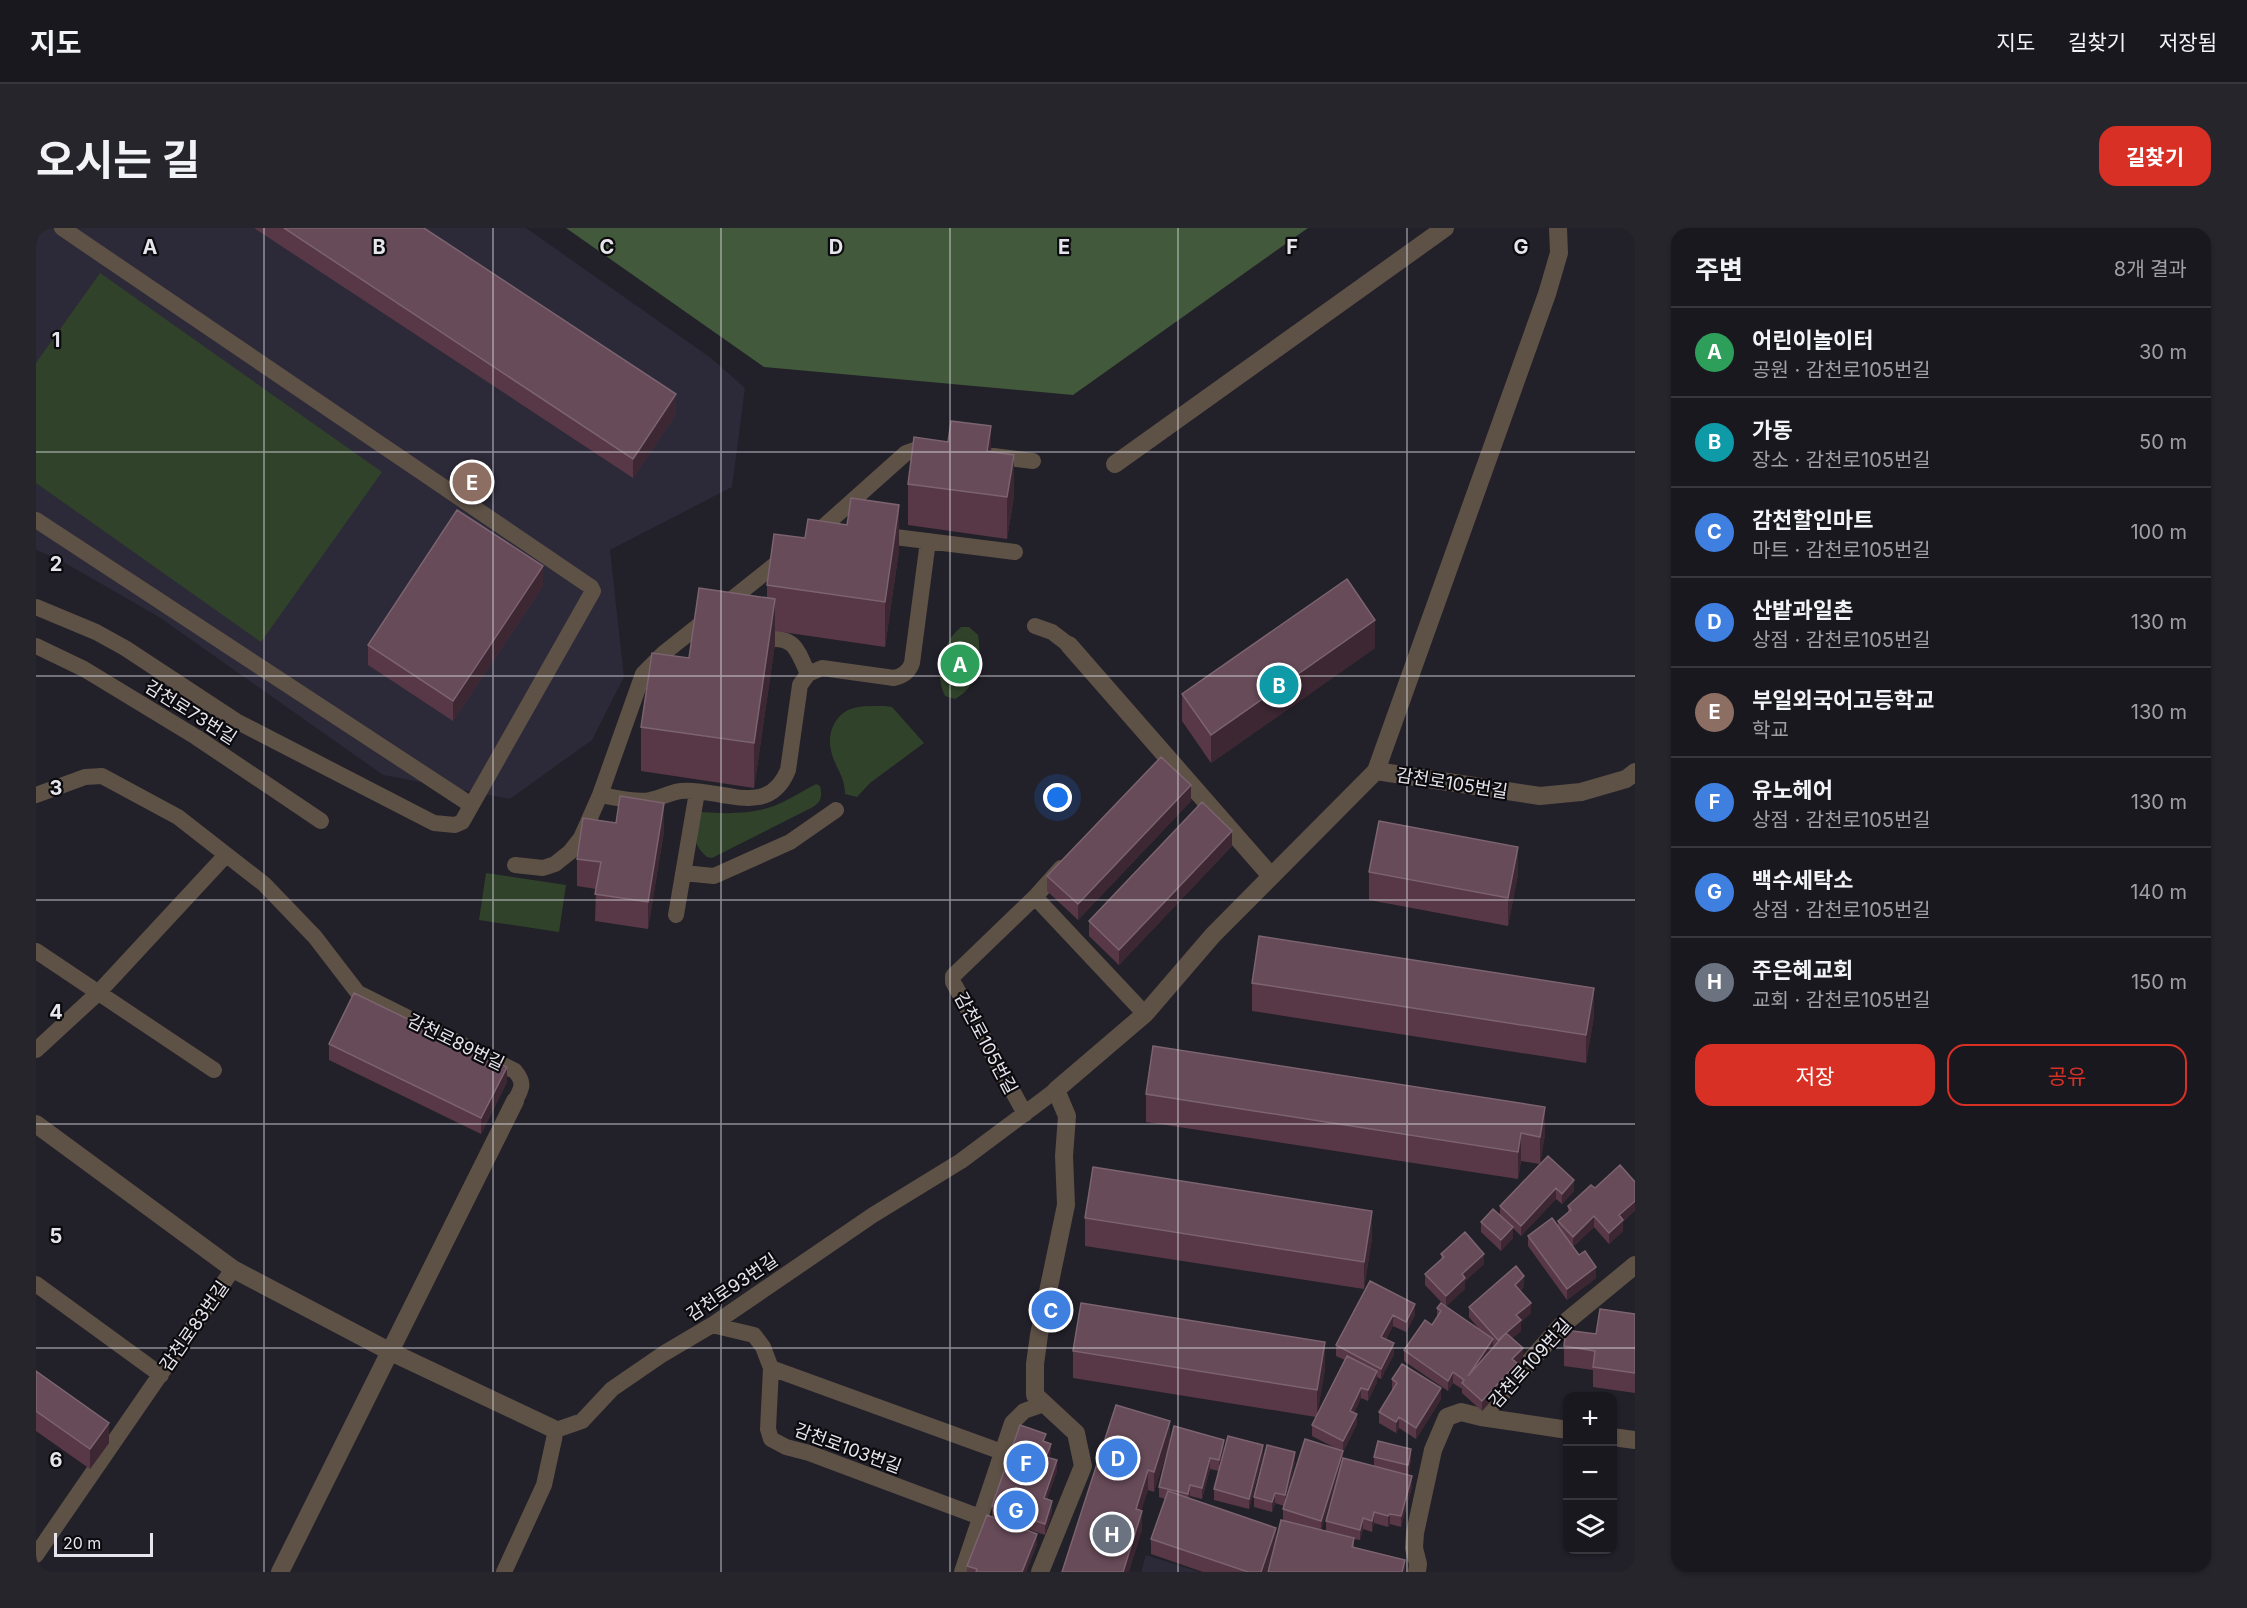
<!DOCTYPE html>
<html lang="ko">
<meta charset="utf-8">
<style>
body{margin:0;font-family:Inter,"Noto Sans KR",sans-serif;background:#27252c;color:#f1f3f6}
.controls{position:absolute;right:18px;bottom:18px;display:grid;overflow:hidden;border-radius:12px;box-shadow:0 2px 4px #0004}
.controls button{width:54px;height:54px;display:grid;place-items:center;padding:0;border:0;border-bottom:2px solid #38373d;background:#1a181f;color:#f1f3f6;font:30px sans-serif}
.scale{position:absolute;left:18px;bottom:15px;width:99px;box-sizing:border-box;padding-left:6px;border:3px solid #e6e5eb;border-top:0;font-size:16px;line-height:21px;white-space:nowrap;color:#e6e5eb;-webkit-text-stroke:4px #0b0a0e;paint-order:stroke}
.you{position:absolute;left:1022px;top:570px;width:21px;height:21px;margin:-15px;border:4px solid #fff;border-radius:50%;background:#1a73e8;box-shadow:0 0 0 9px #1a73e833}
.badge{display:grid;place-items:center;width:39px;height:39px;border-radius:50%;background:#d93025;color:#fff;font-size:20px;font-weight:700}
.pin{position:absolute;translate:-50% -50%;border:3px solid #fff;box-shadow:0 2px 6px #0006}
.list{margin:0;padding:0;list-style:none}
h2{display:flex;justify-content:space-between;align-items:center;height:78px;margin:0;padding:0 24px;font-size:26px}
h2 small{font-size:20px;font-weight:400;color:#9fa0a4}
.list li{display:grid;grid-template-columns:39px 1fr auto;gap:18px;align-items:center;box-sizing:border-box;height:90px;padding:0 24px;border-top:2px solid #38373d}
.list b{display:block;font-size:22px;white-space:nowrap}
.list p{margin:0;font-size:20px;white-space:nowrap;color:#9fa0a4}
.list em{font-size:20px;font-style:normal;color:#9fa0a4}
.actions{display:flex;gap:12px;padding:18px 24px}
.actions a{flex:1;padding:14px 0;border:2px solid #d93025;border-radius:18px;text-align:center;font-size:21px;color:#d93025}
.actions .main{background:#d93025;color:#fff}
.icon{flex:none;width:33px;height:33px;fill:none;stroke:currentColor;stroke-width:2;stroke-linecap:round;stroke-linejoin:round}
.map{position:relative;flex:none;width:1599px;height:1344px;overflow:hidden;border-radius:18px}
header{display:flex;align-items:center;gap:36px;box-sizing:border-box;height:84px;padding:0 30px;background:#1a181f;border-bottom:2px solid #38373d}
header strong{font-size:28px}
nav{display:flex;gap:33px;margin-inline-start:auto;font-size:21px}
.intro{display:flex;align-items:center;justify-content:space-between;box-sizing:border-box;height:144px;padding:0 36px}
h1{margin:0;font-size:42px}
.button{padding:15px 27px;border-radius:18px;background:#d93025;color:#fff;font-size:21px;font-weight:700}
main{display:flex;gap:36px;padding:0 36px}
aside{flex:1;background:#1a181f;border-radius:18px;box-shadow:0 2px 4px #0004}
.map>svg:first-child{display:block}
.built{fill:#2c2938}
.green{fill:#30432a}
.forest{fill:#42593b}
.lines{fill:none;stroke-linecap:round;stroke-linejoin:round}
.service{stroke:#5e5146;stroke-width:16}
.minor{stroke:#5e5146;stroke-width:18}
.wall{fill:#583846;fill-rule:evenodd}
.shaded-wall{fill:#3c2733}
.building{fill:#674b58;stroke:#7b636f;stroke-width:1.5}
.grid{fill:none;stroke:#e6e5eb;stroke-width:1.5;stroke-opacity:0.55}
.labels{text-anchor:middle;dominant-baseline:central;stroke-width:4.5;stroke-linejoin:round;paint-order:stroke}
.street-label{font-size:18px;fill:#e6e5eb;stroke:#0b0a0e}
.grid-label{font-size:20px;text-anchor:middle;font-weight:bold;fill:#e6e5eb;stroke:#0b0a0e;stroke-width:4.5;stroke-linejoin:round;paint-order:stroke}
</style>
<header>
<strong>지도</strong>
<nav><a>지도</a><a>길찾기</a><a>저장됨</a></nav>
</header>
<div class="intro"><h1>오시는 길</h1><a class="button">길찾기</a></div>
<main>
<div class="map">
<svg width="1599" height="1344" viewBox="0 0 1599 1344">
<rect width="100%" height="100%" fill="#222029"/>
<!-- built -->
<path class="built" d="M0,0H490L675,130L709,160L696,259L574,322L588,449L556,512L474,571L347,547L123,389L22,331L0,322Z
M1110,1327L1164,1344H1105Z"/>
<!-- green -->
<path class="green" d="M64,45L346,244L225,414L0,255V135Z
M925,399H933L942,407C946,431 942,459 919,471L909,468C898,445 905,416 925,399Z
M849,478L856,479L888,515L834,555L821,569L809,566C809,547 798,539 795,522C791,507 798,489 812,482C822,477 839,478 849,478Z
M780,556L784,558C786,568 786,573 777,579L676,630L671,629C653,614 661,604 664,584C694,586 724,587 751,572C761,567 770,561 780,556Z
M450,645L530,657L523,704L443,692Z"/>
<!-- forest -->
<path class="forest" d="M530,0H1272L1037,167L728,139Z"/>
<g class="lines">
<!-- service -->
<path class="service" d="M957,228L997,233
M0,292L435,577
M800,302L786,300L870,225L884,220L899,221
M843,307L979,324
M0,379L60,404L89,420L200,493L398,595L419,597L426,594L557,363L555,359L26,0
M999,398L1016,404L1033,417
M717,408C757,413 756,408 772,446
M0,418L48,441L160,509L285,593
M0,567L49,549L66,548L142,589L228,656L279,709L322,765L479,843C489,855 486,860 479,873
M564,567C579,569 599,575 614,572C625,570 635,564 645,563C684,559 732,592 752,542L764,457L772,446L786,440L858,450C867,448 873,444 876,435L892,313
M479,637L507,640L519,636L534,624L545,610L564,567L607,446L628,425L750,328
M647,645L678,648L754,614L800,582
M999,669L1109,786
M640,687L661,564
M0,723L178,842
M0,822L62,765L190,627
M989,886L917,754V748L999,669L1025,640
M0,1056L125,1147
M676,1097L718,1107L727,1119L735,1140L966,1224
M735,1140L732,1201L735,1211L750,1219L773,1225L944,1289
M0,1327L197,1041
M468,1344L508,1257L520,1202L546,1193L576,1161L627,1126L676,1097L837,987L925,933L1020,862
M926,1344L976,1195L988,1183L1008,1176"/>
<!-- minor -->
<path class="minor" d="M1079,236L1409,0
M1033,417L1235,648
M1340,543L1504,568L1545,564L1590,551L1599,544
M0,896L197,1041L353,1123L520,1202
M1445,1189L1525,1098L1599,1037
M1576,1209L1599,1212
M244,1344L479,873
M1004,1344L1047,1238L1040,1205L999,1167V1136L1003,1107L1030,977L1028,928L1031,888L1020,862L1109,786L1177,707L1340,543L1511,66L1523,25L1522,0
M1381,1344L1382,1336L1378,1320L1379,1305L1397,1222L1411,1189L1425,1184L1445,1189L1532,1202"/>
</g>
<!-- wall -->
<path class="wall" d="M218,0H388L640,186L597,250Z
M912,214L955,223L978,268L971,311L872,297V256Z
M769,310L863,322L849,419L739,403V416L718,560L605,543V499L653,430L731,370V357Z
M507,358L417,493L332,437V417Z
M1339,420L1175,535L1146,493V466Z
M1155,573L1042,692L1011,663V648Z
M628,603L612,701L559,693L560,661L541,658V631Z
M1196,618L1083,737L1053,708V693Z
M1333,644L1482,646L1472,698L1333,672Z
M1216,755L1558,788L1550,835L1216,783Z
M293,816L471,854L445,906L293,832Z
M1110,866L1509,906L1504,936L1538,963L1526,976L1520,971L1485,1008L1477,1000V1010L1465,1023L1445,1004V994L1464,987V978L1504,936L1485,933L1482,951L1110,894Z
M1532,978L1587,994V1003L1573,1016L1558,999L1537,1019L1560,1050L1531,1072L1492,1018V1008L1522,999V993L1532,985Z
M1049,990L1336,1010L1328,1061L1049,1018Z
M1405,1026L1448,1036L1429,1053V1061L1410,1078L1444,1102L1433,1089V1079L1488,1059L1484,1063L1495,1085L1485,1094V1103L1476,1110L1487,1131L1481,1137V1145L1446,1183L1426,1165V1161L1417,1155L1412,1163L1368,1133V1122L1396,1097L1401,1089V1080L1408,1077L1389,1057V1046L1405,1032Z
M1334,1053L1379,1087L1370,1104L1357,1098L1350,1111L1358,1126L1345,1151L1341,1149V1154L1332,1173L1325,1170L1318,1185L1321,1196L1307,1224V1223V1233L1338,1238V1229L1375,1232L1372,1247L1376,1259L1365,1299L1354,1296L1352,1299L1338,1295L1336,1304L1327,1301L1324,1312L1318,1311V1320L1369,1344L1237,1325L1230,1344H1167L1115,1326V1311L1129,1271L1123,1269V1259L1188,1212L1183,1243L1174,1241L1166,1271L1154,1268L1153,1270L1240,1311L1247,1292V1281L1248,1278L1239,1275L1236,1284L1218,1279V1269L1259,1234L1251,1266L1303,1222L1276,1208V1197L1280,1189L1037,1150V1123L1289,1141L1281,1187L1309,1132L1300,1128V1117ZM1306,1234L1290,1293V1303L1285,1302Z
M1599,1086V1165L1557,1159V1142L1528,1138V1118L1560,1106Z
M0,1143L73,1215L54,1241L0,1203Z
M1356,1151L1405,1171L1380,1211L1363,1200L1360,1205L1343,1195V1184L1357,1163L1356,1162Z
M1134,1213L1118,1264L1112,1262L1105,1282L1106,1303L1026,1344Z
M1010,1214L1015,1226L1013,1230L1021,1243L1011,1271L1016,1283L1009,1307L956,1289V1278Z
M1227,1227L1213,1281L1178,1272V1261Z
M1001,1316L990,1344H931V1338Z"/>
<!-- shaded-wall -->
<path class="shaded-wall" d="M640,166V186L597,250V231Z
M955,198V239L951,223Z
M978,227V268L971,311V269Z
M863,277V322L849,419V374Z
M507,338V358L417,493V473Z
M739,371V416L718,560V515Z
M1339,392V420L1175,535V507Z
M1155,557V573L1042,692V676Z
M628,575V603L612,701V674Z
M1196,603V618L1083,737V722Z
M1482,619V646L1472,698V670Z
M1558,760V788L1550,835V807Z
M471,839V854L445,906V890Z
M1509,879V906L1504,936V909Z
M1485,905V933L1482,951V924Z
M1538,952V963L1526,976V966Z
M1520,960V971L1485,1008V998Z
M1599,973V983L1587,994V1003L1573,1016V1005L1583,987Z
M1336,983V1010L1328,1061V1034Z
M1558,988V999L1537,1019V1009Z
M1477,999V1010L1465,1023V1012Z
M1448,1026V1036L1429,1053V1061L1410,1079V1068L1426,1046Z
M1560,1039V1050L1531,1072V1061Z
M1488,1048V1059L1479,1067V1057Z
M1495,1075V1085L1485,1094V1103L1462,1122V1112L1480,1087Z
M1379,1076V1087L1370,1104V1094Z
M1357,1087V1098L1345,1119V1109Z
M1457,1111V1121L1432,1148Z
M1289,1114V1141L1281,1189V1162Z
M1358,1115V1126L1345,1151V1141Z
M1487,1120V1131L1481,1137V1145L1446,1183V1173L1476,1131Z
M1341,1143V1154L1332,1173V1162Z
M1417,1144V1155L1412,1163V1153Z
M1325,1160V1170L1314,1193V1183Z
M1405,1160V1171L1380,1211V1200Z
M1321,1186V1196L1307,1224V1213Z
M1363,1189V1200L1360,1205V1194Z
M1134,1193V1213L1118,1264V1244Z
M73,1195V1215L54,1241V1221Z
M1188,1212V1222L1183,1243V1232Z
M1015,1216V1226L1010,1239V1229Z
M1227,1217V1227L1213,1281V1271Z
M1375,1221V1232L1372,1247V1237Z
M1307,1223V1233L1285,1303V1293Z
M1259,1224V1234L1249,1278V1267Z
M1174,1230V1241L1166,1271V1260Z
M1021,1232V1243L1008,1281V1270Z
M1112,1242V1262L1100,1300V1281Z
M1376,1248V1259L1365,1299V1288Z
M1154,1257V1268L1152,1277V1266Z
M1239,1265V1275L1236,1284V1274Z
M1016,1273V1283L1009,1307V1296Z
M1106,1283V1303L1093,1344H1087Z
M1338,1284V1295L1336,1304V1293Z
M1354,1286V1296L1352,1299V1288Z
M1327,1290V1301L1324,1312V1302Z
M1240,1300V1315L1230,1344H1225Z
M1001,1306V1316L990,1344H986Z
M1369,1332V1344H1366Z"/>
<!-- building -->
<path class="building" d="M248,0H388L640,166L597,231Z
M915,193L955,198L951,223L978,227L971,269L872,256L878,209L912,214Z
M815,270L863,277L849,374L731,357L738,306L769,310L772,291L811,297Z
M421,282L507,338L417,473L332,417Z
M1311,351L1339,392L1175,507L1146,466Z
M663,360L739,371L718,515L605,499L616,425L653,430Z
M1125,529L1155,557L1042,676L1011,648Z
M584,568L628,575L612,674L559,666L565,634L541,631L547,590L580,595Z
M1166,574L1196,603L1083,722L1053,693Z
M1343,593L1482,619L1472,670L1333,644Z
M1223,708L1558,760L1550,807L1216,755Z
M318,765L471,839L445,890L293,816Z
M1117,818L1509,879L1504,909L1485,905L1482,924L1110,866Z
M1512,928L1538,952L1526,966L1520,960L1485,998L1464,978Z
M1584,937L1599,954V973L1583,987L1587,992L1573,1005L1558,988L1537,1009L1522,993L1535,982L1532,978L1555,957L1559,960Z
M1057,939L1336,983L1328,1034L1049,990Z
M1457,981L1477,999L1465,1012L1445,994Z
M1516,990L1543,1027L1549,1023L1560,1039L1531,1061L1492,1008Z
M1429,1004L1448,1026L1426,1046L1429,1050L1410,1068L1389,1046L1408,1029L1405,1026Z
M1480,1038L1488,1048L1479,1057L1495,1075L1480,1087L1485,1092L1462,1112L1433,1079Z
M1334,1053L1379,1076L1370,1094L1357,1087L1345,1109L1358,1115L1345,1141L1300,1117Z
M1045,1075L1289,1114L1281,1162L1037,1123Z
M1405,1075L1457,1111L1432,1148L1470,1105L1487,1120L1476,1131L1481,1135L1446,1173L1426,1155L1428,1152L1417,1144L1412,1153L1368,1122L1389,1092L1396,1097L1405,1083L1401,1080Z
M1564,1081L1599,1086V1145L1557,1139L1559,1123L1528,1118L1530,1102L1560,1106Z
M1311,1128L1341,1143L1332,1162L1325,1160L1314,1183L1321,1186L1307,1213L1276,1197Z
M1366,1136L1405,1160L1380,1200L1363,1189L1360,1194L1343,1184L1361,1155L1356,1151Z
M0,1143L73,1195L54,1221L0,1183Z
M1080,1177L1134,1193L1118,1244L1112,1242L1100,1281L1106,1283L1087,1344H1026Z
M984,1197L1010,1206L1007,1213L1015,1216L1010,1229L1021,1232L1008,1270L1016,1273L1009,1296L956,1278Z
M1138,1198L1188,1212L1183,1232L1174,1230L1166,1260L1154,1257L1152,1266L1123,1259Z
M1192,1208L1227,1217L1213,1271L1178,1261Z
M1269,1211L1307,1223L1285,1293L1247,1281Z
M1342,1213L1375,1221L1372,1237L1338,1229Z
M1231,1217L1259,1224L1249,1267L1239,1265L1236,1274L1218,1269Z
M1307,1230L1376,1248L1365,1288L1354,1286L1352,1288L1338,1284L1336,1293L1327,1290L1324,1302L1290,1293Z
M1132,1263L1240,1300L1225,1344H1212L1115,1311Z
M951,1287L1001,1306L986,1344H940L941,1341L931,1338Z
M1245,1292L1318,1310L1316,1319L1369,1332L1366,1344H1232Z"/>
<!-- grid -->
<path class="grid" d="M228,0V1344M457,0V1344M685,0V1344M914,0V1344M1142,0V1344M1371,0V1344M0,224H1599M0,448H1599M0,672H1599M0,896H1599M0,1120H1599"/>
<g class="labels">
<!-- street labels -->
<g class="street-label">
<text transform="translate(155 484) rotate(32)">감천로73번길</text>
<text transform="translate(1416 555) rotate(9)">감천로105번길</text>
<text transform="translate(420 814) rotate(26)">감천로89번길</text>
<text transform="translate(950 815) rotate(62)">감천로105번길</text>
<text transform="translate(696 1059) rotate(-34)">감천로93번길</text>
<text transform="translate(158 1098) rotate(-55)">감천로83번길</text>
<text transform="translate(1494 1135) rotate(-48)">감천로109번길</text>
<text transform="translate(812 1220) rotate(20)">감천로103번길</text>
</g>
</g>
<g class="grid-label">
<text x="114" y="26">A</text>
<text x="343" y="26">B</text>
<text x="571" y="26">C</text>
<text x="800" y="26">D</text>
<text x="1028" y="26">E</text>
<text x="1256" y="26">F</text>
<text x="1485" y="26">G</text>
<text x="20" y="119">1</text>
<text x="20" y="343">2</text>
<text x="20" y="567">3</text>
<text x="20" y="791">4</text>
<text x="20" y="1015">5</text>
<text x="20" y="1239">6</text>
</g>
</svg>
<div class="controls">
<button>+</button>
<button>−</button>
<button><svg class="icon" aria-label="layers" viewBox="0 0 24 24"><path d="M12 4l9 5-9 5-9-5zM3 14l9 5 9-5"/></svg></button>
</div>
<div class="scale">20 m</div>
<div class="you"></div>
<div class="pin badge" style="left:924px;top:436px;background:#2e9e5b">A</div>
<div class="pin badge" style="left:1243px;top:457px;background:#0f9aa8">B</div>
<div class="pin badge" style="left:1015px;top:1082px;background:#3f7fe0">C</div>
<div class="pin badge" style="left:1082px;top:1230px;background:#3f7fe0">D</div>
<div class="pin badge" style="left:436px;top:254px;background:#8d6e63">E</div>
<div class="pin badge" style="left:990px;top:1235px;background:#3f7fe0">F</div>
<div class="pin badge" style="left:980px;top:1282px;background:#3f7fe0">G</div>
<div class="pin badge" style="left:1076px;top:1306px;background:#6b7280">H</div>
</div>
<aside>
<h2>주변<small>8개 결과</small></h2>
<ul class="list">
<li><span class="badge" style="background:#2e9e5b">A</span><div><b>어린이놀이터</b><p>공원 · 감천로105번길</p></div><em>30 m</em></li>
<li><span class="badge" style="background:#0f9aa8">B</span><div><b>가동</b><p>장소 · 감천로105번길</p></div><em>50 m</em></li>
<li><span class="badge" style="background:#3f7fe0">C</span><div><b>감천할인마트</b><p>마트 · 감천로105번길</p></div><em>100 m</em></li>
<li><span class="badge" style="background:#3f7fe0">D</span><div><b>산밭과일촌</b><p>상점 · 감천로105번길</p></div><em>130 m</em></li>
<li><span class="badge" style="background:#8d6e63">E</span><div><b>부일외국어고등학교</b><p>학교</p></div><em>130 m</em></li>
<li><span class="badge" style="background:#3f7fe0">F</span><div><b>유노헤어</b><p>상점 · 감천로105번길</p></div><em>130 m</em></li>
<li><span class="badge" style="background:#3f7fe0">G</span><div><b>백수세탁소</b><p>상점 · 감천로105번길</p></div><em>140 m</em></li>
<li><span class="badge" style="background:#6b7280">H</span><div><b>주은혜교회</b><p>교회 · 감천로105번길</p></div><em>150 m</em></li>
</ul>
<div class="actions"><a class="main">저장</a><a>공유</a></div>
</aside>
</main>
